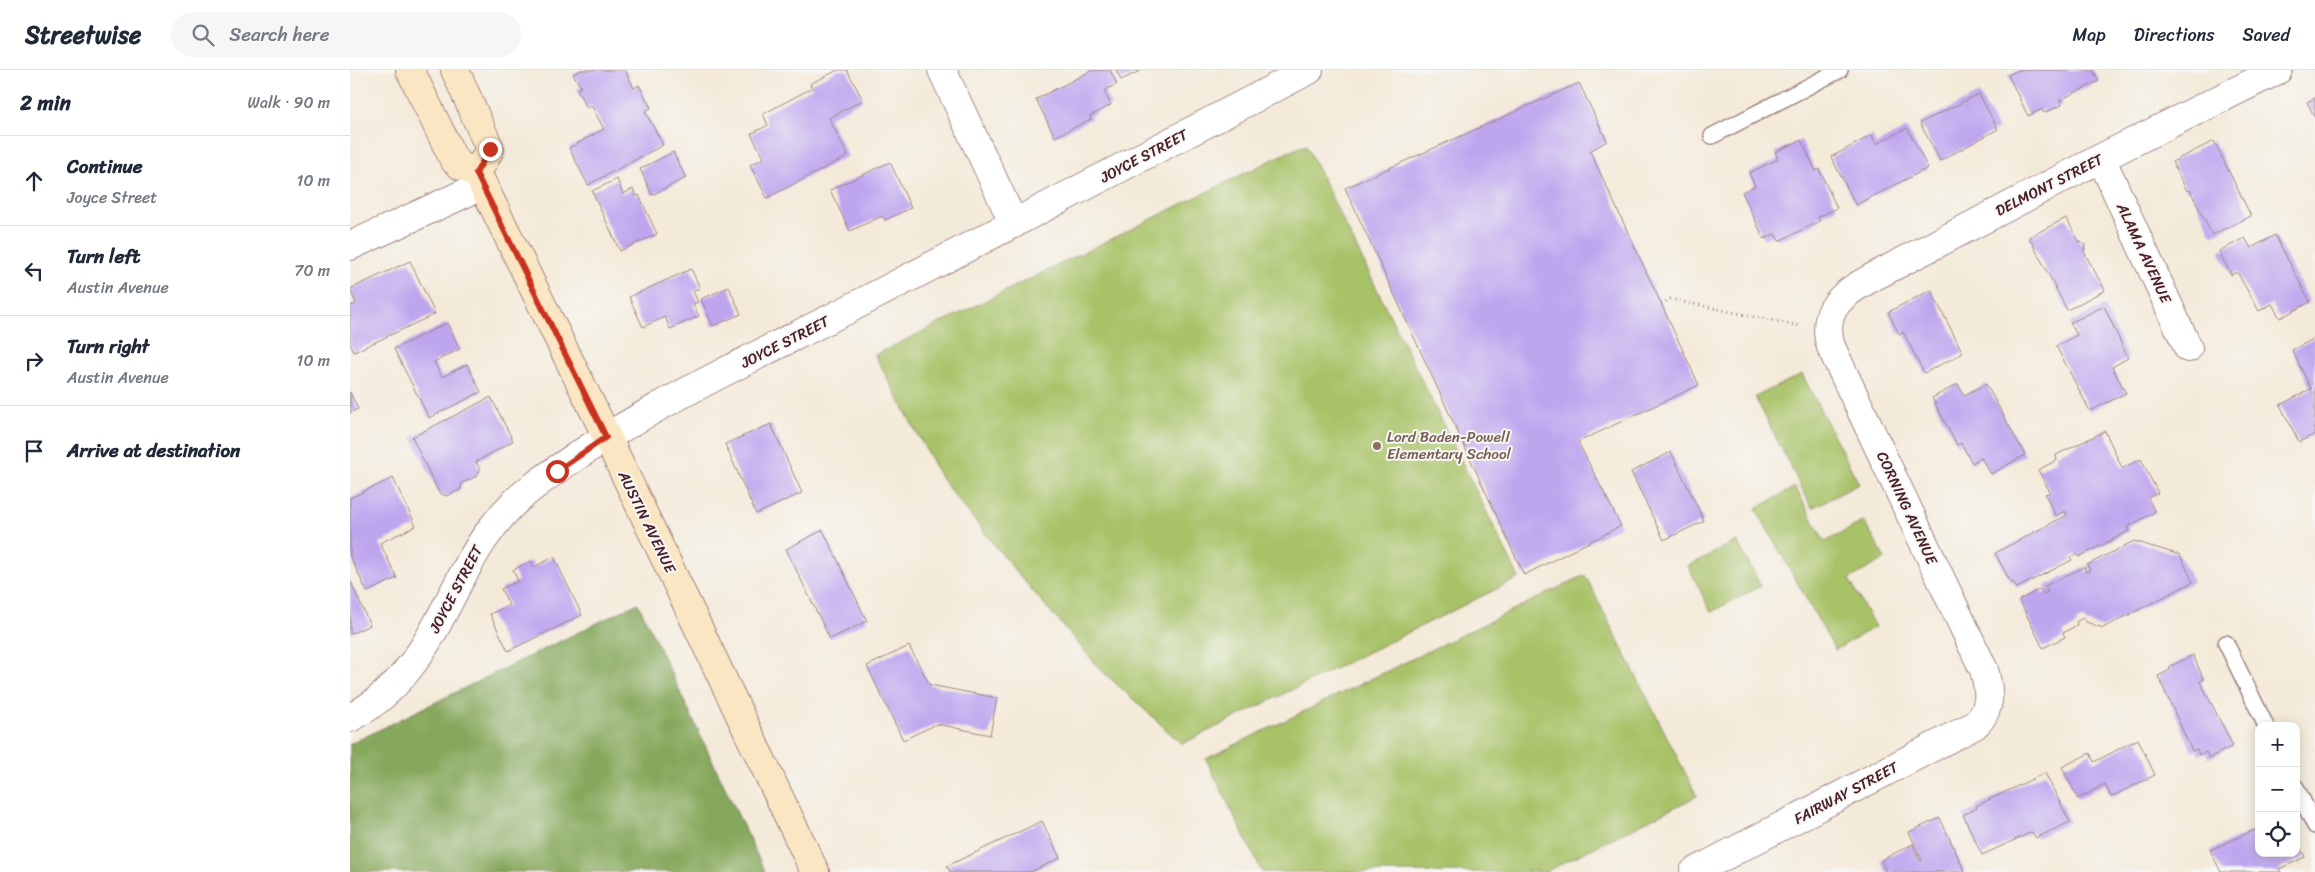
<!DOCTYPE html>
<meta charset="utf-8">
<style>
body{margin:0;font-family:Sriracha,sans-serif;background:#f6f6f7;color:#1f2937}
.controls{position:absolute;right:15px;bottom:15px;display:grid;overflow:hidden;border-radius:10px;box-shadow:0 2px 12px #0003}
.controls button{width:45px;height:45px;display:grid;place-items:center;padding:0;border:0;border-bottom:1px solid #e0e1e3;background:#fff;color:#1f2937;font:25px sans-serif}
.stop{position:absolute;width:15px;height:15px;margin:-11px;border:4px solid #c8321e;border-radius:50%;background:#fff}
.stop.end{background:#c8321e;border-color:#fff;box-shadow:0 1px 5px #0008}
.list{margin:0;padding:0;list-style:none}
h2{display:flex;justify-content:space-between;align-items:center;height:65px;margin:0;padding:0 20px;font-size:21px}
h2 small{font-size:16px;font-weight:400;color:#747a83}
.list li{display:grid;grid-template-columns:32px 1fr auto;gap:15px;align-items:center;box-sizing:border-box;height:90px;padding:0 20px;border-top:1px solid #e0e1e3}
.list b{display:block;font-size:19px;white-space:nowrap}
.list p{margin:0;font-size:16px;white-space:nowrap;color:#747a83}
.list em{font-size:16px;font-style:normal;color:#747a83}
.icon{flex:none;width:28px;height:28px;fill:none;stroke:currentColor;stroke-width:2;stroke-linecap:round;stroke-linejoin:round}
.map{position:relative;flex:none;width:1965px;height:802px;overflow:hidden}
header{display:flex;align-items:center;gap:30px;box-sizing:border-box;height:70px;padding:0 25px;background:#fff;border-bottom:1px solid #e0e1e3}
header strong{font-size:24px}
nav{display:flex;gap:28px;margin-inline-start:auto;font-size:18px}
.search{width:350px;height:45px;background:#f6f6f7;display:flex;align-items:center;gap:12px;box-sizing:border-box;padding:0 18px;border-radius:28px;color:#747a83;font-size:19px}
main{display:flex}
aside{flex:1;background:#fff}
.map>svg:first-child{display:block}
.green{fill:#a8c268;stroke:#79704a}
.forest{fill:#86a85c;stroke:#686444}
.building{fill:#bea6ef}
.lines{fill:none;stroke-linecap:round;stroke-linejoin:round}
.lane-casing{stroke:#9f8482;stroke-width:18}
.street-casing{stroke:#9f8482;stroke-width:30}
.secondary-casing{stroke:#9f8482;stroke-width:30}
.path{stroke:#9f8482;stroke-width:3;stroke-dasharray:1 4;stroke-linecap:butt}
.lane{stroke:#fff;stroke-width:15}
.street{stroke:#fff;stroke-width:28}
.secondary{stroke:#fbe6c4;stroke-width:28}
.route{stroke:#c8321e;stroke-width:6}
.education-dot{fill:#8d6e63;stroke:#f6f6f2;stroke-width:2}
.labels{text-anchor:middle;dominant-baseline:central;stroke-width:4;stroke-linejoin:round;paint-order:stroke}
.street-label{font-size:15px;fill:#4a1f2b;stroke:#f6f6f2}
.education-label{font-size:15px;fill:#785e54;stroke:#f6f6f2;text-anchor:start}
</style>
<header>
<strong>Streetwise</strong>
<div class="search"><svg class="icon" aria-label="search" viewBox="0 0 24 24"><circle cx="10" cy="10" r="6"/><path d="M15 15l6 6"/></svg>Search here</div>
<nav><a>Map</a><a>Directions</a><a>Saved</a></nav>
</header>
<main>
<aside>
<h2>2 min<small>Walk · 90 m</small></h2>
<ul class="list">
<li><svg class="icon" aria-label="ahead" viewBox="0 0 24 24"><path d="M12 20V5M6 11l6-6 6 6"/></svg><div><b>Continue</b><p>Joyce Street</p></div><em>10 m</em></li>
<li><svg class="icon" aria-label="left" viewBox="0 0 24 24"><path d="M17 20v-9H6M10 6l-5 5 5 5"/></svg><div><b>Turn left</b><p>Austin Avenue</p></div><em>70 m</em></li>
<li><svg class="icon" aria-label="right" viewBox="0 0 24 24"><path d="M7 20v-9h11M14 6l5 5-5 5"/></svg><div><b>Turn right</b><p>Austin Avenue</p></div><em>10 m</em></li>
<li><svg class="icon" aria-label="arrive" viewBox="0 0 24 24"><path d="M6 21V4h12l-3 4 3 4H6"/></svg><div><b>Arrive at destination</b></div></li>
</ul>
</aside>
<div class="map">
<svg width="1965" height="802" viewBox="0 0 1965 802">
<rect width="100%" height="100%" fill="#f6f6f2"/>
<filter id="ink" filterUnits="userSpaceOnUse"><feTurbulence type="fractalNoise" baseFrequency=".02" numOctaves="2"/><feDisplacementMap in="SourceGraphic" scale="10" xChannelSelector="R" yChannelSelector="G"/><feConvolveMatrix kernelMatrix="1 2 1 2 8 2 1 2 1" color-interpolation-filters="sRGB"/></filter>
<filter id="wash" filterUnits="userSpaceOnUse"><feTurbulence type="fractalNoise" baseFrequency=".0096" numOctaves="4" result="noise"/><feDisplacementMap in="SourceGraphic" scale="20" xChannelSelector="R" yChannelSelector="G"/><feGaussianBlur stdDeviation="1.12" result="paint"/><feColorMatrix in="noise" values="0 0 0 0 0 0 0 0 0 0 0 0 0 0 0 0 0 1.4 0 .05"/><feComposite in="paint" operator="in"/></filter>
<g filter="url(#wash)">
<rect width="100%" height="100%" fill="#f4ead9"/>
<!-- green -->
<path class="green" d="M956,75L1169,508L832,674L749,598L664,499L592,410L525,285L938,82Z
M1452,304L1509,414L1462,438L1405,327Z
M1445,417L1475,472L1514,451L1535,489L1499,509L1525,557L1485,580L1406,439Z
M1387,471L1411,516L1361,542L1338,496Z
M1235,505L1347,726L1195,802H912L856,689Z"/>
<!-- forest -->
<path class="forest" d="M288,533L415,802H0V674Z"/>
<g id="blocks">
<!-- building -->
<path class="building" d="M231,0H275L284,18L289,15L301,38L295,41L313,75L238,115L219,78L254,59L241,35L237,38L227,19L231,17L223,4Z
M488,0H497L513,30L479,48L498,86L417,128L400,95L414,88L401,64L418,55L413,44L462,18L460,14Z
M743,0H760L767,14L754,21L761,35L740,46L741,49L705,67L686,29Z
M766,0H792L771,10Z
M1669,0H1743L1749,11L1710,30L1712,35L1694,43L1692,39L1678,46L1658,5Z
M1229,13L1257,71L1240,81L1349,315L1228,372L1271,456L1174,505L995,118Z
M1629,24L1648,59L1590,91L1570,53Z
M1965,28V48L1957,32Z
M1557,58L1578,98L1506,135L1481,87L1522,65L1526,74Z
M1451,70L1466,101L1469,99L1487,138L1468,147L1470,151L1429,171L1425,164L1414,169L1392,122L1405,116L1399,103L1428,89L1425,82Z
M1864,71L1901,146L1862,165L1840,120L1837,121L1822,92Z
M323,82L336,108L302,125L290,99Z
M540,92L561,138L535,150L532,146L500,161L480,120Z
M267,109L273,124L283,119L286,126L289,125L307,164L270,181L242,121Z
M1716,148L1729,171L1735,175L1734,182L1755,220L1717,240L1679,167Z
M1925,165L1960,232L1930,248L1922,234L1909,241L1887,202L1881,205L1869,181L1895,168L1901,178Z
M60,191L85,244L4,282L0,274V236L6,234L0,219Z
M341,199L350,218L343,221L348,232L343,234L349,246L320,259L315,247L293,257L279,227Z
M379,217L391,244L363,256L351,229Z
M1581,220L1613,283L1574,303L1553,262L1549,264L1538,242Z
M1754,236L1778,288L1762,297L1776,323L1740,341L1706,276L1727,265L1720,253Z
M97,253L110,279L84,292L92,307L117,294L131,322L79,348L44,279Z
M1965,268V364L1949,372L1930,335L1961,319L1942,280Z
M1608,314L1614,325L1636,314L1675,385L1641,404L1631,388L1622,393L1611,373L1607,375L1582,328Z
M0,322L8,339L0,343Z
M141,327L163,371L126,392L130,399L127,406L112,413L110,420L97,426L89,423L62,367Z
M421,354L452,423L406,444L375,374Z
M1755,361L1772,398L1791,389L1808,423L1798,428L1805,442L1777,457L1779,461L1729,487L1727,484L1720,487L1722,490L1667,518L1663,512L1661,513L1645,483L1717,445L1715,441L1706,446L1695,424L1700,422L1688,400L1707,390L1706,385Z
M1321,382L1354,451L1314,470L1281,402Z
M43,408L66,456L30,473L47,508L17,522L0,486V428Z
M473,460L517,551L480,569L436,479Z
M1784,471L1830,485L1843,512L1753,558L1736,552L1733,548L1726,552L1727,555L1713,563L1715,567L1693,578L1669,530L1690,519L1693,524L1698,522L1695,516L1734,497L1736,502L1740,500L1737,495Z
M204,487L232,545L158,581L140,544L159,535L151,519L168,511L163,500L181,491L184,497Z
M0,510L20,555L0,564Z
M559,576L580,615L647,628L640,665L587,654L553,670L517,596Z
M1843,585L1854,610L1850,611L1883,676L1859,688L1856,682L1849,685L1847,679L1842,681L1808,606L1820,600L1819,597Z
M1788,669L1805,705L1761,727L1755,714L1728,729L1712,697L1740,683L1744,692Z
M1695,703L1720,752L1686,768L1682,762L1632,785L1613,745L1627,738L1626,736Z
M1590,748L1615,802H1536L1531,790L1563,774L1570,791L1572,790L1559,762Z
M692,751L710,788L681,802H600L597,796Z
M1909,758V783H1946V769L1955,787L1929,799L1931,802H1871L1860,780Z"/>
</g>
</g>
<g filter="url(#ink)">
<use href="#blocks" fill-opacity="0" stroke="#9f8482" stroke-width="1"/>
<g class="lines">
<defs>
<path id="lane" d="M1362,66L1490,0
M1876,573L1916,656
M1946,717L1965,756"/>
<path id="street" d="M592,0L664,154
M1751,88L1838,278
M0,176L133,115
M0,648C99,596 96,483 180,419C273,348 391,294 495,241C650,161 804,80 959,0
M1344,802L1625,655C1642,639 1640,621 1634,600L1481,277C1469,238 1495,222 1525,206L1751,88L1928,0"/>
<path id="secondary" d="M60,0L104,90L111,96L127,103L257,367L465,802
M105,0L140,79L127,103"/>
</defs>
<!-- lane casing -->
<use href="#lane" class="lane-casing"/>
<!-- street casing -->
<use href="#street" class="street-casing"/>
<!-- secondary casing -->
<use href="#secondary" class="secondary-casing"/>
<!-- path -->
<path class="path" d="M1311,234L1320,229L1449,256"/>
<!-- lane -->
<use href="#lane" class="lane"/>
<!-- street -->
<use href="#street" class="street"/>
<!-- secondary -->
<use href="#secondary" class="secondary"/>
</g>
</g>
<g class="lines" filter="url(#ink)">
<!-- route -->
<path class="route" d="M140,79L126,103L256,367L207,401"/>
</g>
<!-- markers -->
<circle class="education-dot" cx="1027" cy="376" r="5"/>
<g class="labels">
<!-- street labels -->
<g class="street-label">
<text transform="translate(794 86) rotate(-28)">JOYCE STREET</text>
<text transform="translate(1699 115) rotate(-27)">DELMONT STREET</text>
<text transform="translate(1794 183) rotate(65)">ALAMA AVENUE</text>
<text transform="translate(435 272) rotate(-27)">JOYCE STREET</text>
<text transform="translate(1557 438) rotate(65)">CORNING AVENUE</text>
<text transform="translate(297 452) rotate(64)">AUSTIN AVENUE</text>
<text transform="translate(106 519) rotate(-62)">JOYCE STREET</text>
<text transform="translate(1496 723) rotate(-28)">FAIRWAY STREET</text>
</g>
<!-- education labels -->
<g class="education-label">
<text x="1037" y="367">Lord Baden-Powell<tspan x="1037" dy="17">Elementary School</tspan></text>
</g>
</g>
</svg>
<div class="controls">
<button>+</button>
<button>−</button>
<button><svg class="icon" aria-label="locate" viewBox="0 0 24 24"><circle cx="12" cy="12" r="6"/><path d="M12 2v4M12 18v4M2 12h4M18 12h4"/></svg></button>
</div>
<div class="stop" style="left:207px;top:401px"></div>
<div class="stop end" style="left:140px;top:79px"></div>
</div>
</main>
